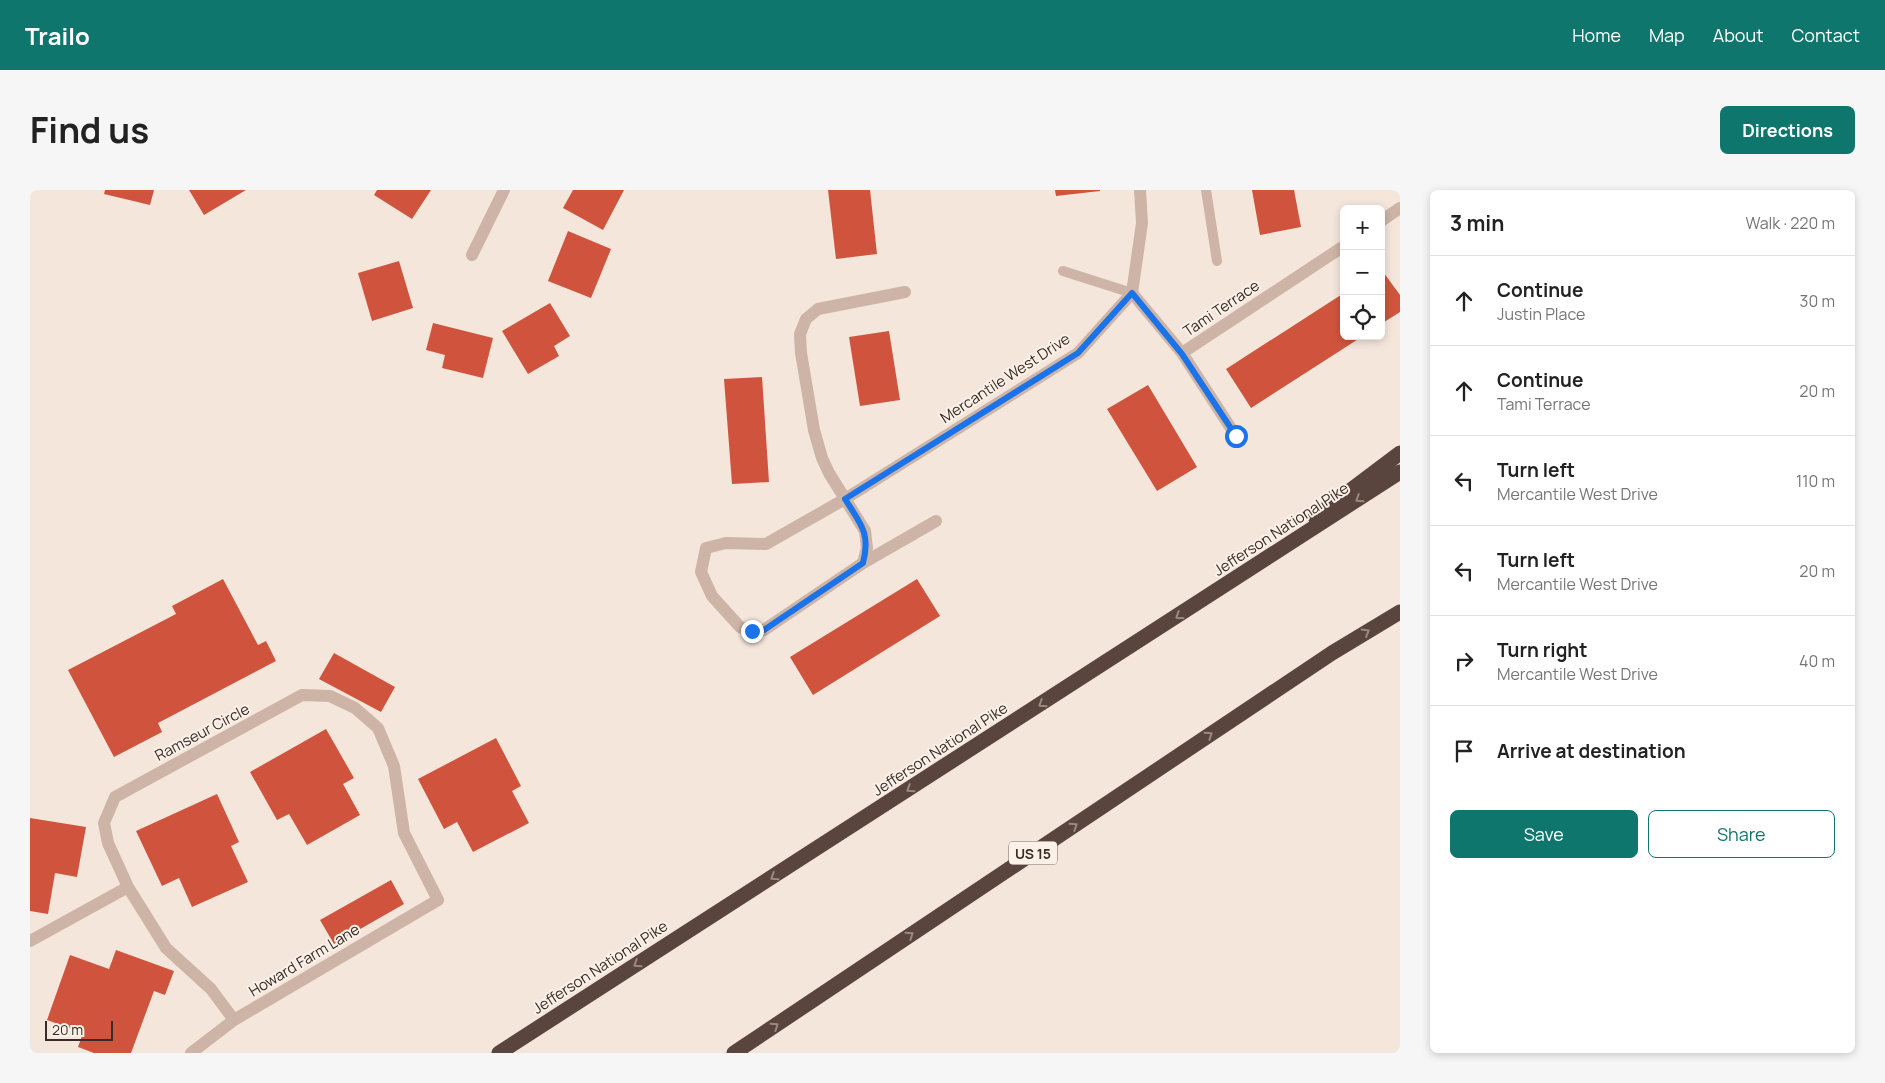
<!DOCTYPE html>
<meta charset="utf-8">
<style>
body{margin:0;font-family:Manrope,sans-serif;background:#f6f6f6;color:#222}
.controls{position:absolute;right:15px;top:15px;display:grid;overflow:hidden;border-radius:8px;box-shadow:0 2px 8px #0003}
.controls button{width:45px;height:45px;display:grid;place-items:center;padding:0;border:0;border-bottom:1px solid #e0e0e0;background:#fff;color:#222;font:25px sans-serif}
.scale{position:absolute;left:15px;bottom:12px;width:68px;box-sizing:border-box;padding-left:5px;border:2px solid #392b27;border-top:0;font-size:14px;line-height:18px;white-space:nowrap;color:#392b27;-webkit-text-stroke:4px #fbf1e8;paint-order:stroke}
.stop{position:absolute;width:15px;height:15px;margin:-11px;border:4px solid #1a73e8;border-radius:50%;background:#fff}
.stop.end{background:#1a73e8;border-color:#fff;box-shadow:0 1px 5px #0008}
.list{margin:0;padding:0;list-style:none}
h2{display:flex;justify-content:space-between;align-items:center;height:65px;margin:0;padding:0 20px;font-size:21px}
h2 small{font-size:16px;font-weight:400;color:#767676}
.list li{display:grid;grid-template-columns:32px 1fr auto;gap:15px;align-items:center;box-sizing:border-box;height:90px;padding:0 20px;border-top:1px solid #e0e0e0}
.list b{display:block;font-size:19px;white-space:nowrap}
.list p{margin:0;font-size:16px;white-space:nowrap;color:#767676}
.list em{font-size:16px;font-style:normal;color:#767676}
.actions{display:flex;gap:10px;padding:15px 20px}
.actions a{flex:1;padding:11px 0;border:1px solid #0f766e;border-radius:8px;text-align:center;font-size:18px;color:#0f766e}
.actions .main{background:#0f766e;color:#fff}
.icon{flex:none;width:28px;height:28px;fill:none;stroke:currentColor;stroke-width:2;stroke-linecap:round;stroke-linejoin:round}
.map{position:relative;flex:none;width:1370px;height:863px;overflow:hidden;border-radius:8px}
header{display:flex;align-items:center;gap:30px;box-sizing:border-box;height:70px;padding:0 25px;background:#0f766e;color:#fff}
header strong{font-size:24px}
nav{display:flex;gap:28px;margin-inline-start:auto;font-size:18px}
.intro{display:flex;align-items:center;justify-content:space-between;box-sizing:border-box;height:120px;padding:0 30px}
h1{margin:0;font-size:35px}
.button{padding:12px 22px;border-radius:8px;background:#0f766e;color:#fff;font-size:18px;font-weight:700}
main{display:flex;gap:30px;padding:0 30px}
aside{flex:1;background:#fff;border-radius:8px;box-shadow:0 2px 8px #0003}
.map>svg:first-child{display:block}
.building{fill:#d0543d}
.lines{fill:none;stroke-linecap:round;stroke-linejoin:round}
.service{stroke:#cdb4a6;stroke-width:10}
.minor{stroke:#cdb4a6;stroke-width:12}
.motorway{stroke:#5a443e;stroke-width:15}
.oneway{stroke:#9a8982}
.route{stroke:#1a73e8;stroke-width:6}
.labels{text-anchor:middle;dominant-baseline:central;stroke-width:4;stroke-linejoin:round;paint-order:stroke}
.shield{fill:#fbf1e8;stroke:#736661;stroke-width:1}
.shield-label{font-size:14px;font-weight:bold;fill:#392b27}
.street-label{font-size:15px;fill:#392b27;stroke:#fbf1e8}
</style>
<header>
<strong>Trailo</strong>
<nav><a>Home</a><a>Map</a><a>About</a><a>Contact</a></nav>
</header>
<div class="intro"><h1>Find us</h1><a class="button">Directions</a></div>
<main>
<div class="map">
<svg width="1370" height="863" viewBox="0 0 1370 863">
<rect width="100%" height="100%" fill="#f4e6db"/>
<!-- building -->
<path class="building" d="M75,0H124L120,15L74,4Z
M159,0H216L174,25Z
M347,0H401L382,29L344,5Z
M543,0H594L573,40L533,18Z
M798,0H840L847,64L806,69Z
M1025,0H1070V1L1026,6Z
M1222,0H1264L1271,37L1230,45Z
M538,41L581,59L561,108L518,91Z
M369,71L383,118L342,131L328,83Z
M1351,79L1370,105V122L1351,134Z
M1314,103V146H1333L1221,218L1196,179Z
M520,113L540,146L524,156L529,166L498,184L472,141Z
M403,133L463,148L453,188L412,178L415,165L396,160Z
M859,141L870,210L830,216L819,147Z
M732,187L739,292L702,294L694,189Z
M1118,195L1167,277L1127,301L1077,219Z
M193,389L228,455L236,451L246,471L128,533L132,542L84,567L38,480L146,424L142,416Z
M887,389L910,426L783,505L760,467Z
M304,463L365,497L351,522L289,489Z
M296,539L324,588L313,594L330,625L277,655L259,624L247,630L220,582Z
M466,548L491,596L482,601L499,633L443,662L427,632L414,639L388,589Z
M187,604L209,652L201,656L218,692L162,717L149,688L132,696L106,641Z
M0,628L56,637L47,687L25,683L18,724L0,721Z
M361,690L374,714L304,754L290,730Z
M86,760L144,781L135,805L124,801L101,863H64L48,857L53,843L17,830L40,765L79,779Z"/>
<g class="lines">
<!-- service -->
<path class="service" d="M1176,0L1187,71
M1033,81L1102,103"/>
<!-- minor -->
<path class="minor" d="M1351,31L1370,18
M442,65L474,0
M1102,103L1152,163L1314,56
M1152,163L1206,246
M906,331L833,373L734,440L722,441L710,437L682,406L671,382L676,358L696,353L736,354L815,309L1048,163L1102,103L1112,33L1110,0
M833,373L837,358L835,341L799,283L792,268L784,240L771,163L770,144L776,129L788,119L875,102
M0,751L98,697
M161,863L204,830L408,710L374,643L364,576L348,538L325,518L300,506L272,505L85,607L74,633L78,653L98,697L136,758L181,799L204,830"/>
<!-- motorway -->
<path class="motorway" d="M1285,327L1370,263
M469,863L1370,282
M704,863L1302,463L1370,422"/>
</g>
<!-- one-way arrows -->
<defs><path id="oneway-chevron" d="M-2-3.5L2.5 0L-2 3.5" fill="none" stroke-width="1.6" stroke-linecap="round" stroke-linejoin="round" transform="scale(1.25)"/></defs>
<g class="oneway">
<use href="#oneway-chevron" transform="translate(1329 309) rotate(147)"/>
<use href="#oneway-chevron" transform="translate(1149 426) rotate(147)"/>
<use href="#oneway-chevron" transform="translate(1336 442) rotate(-31)"/>
<use href="#oneway-chevron" transform="translate(1012 514) rotate(147)"/>
<use href="#oneway-chevron" transform="translate(1179 545) rotate(-34)"/>
<use href="#oneway-chevron" transform="translate(880 599) rotate(147)"/>
<use href="#oneway-chevron" transform="translate(1044 636) rotate(-34)"/>
<use href="#oneway-chevron" transform="translate(744 687) rotate(147)"/>
<use href="#oneway-chevron" transform="translate(880 745) rotate(-34)"/>
<use href="#oneway-chevron" transform="translate(607 774) rotate(147)"/>
<use href="#oneway-chevron" transform="translate(745 836) rotate(-34)"/>
</g>
<g class="lines">
<!-- route -->
<path class="route" d="M722,441L734,440L833,373C841,343 830,333 815,309L1048,163L1102,103L1152,164L1206,246"/>
</g>
<g class="labels">
<!-- shield labels -->
<rect class="shield" x="979" y="651.5" width="48" height="23" rx="4"/>
<g class="shield-label">
<text x="1003" y="663">US 15</text>
</g>
<!-- street labels -->
<g class="street-label">
<text transform="translate(1191 118) rotate(-34)">Tami Terrace</text>
<text transform="translate(975 188) rotate(-33)">Mercantile West Drive</text>
<text transform="translate(1251 339) rotate(-33)">Jefferson National Pike</text>
<text transform="translate(172 542) rotate(-28)">Ramseur Circle</text>
<text transform="translate(910 559) rotate(-33)">Jefferson National Pike</text>
<text transform="translate(274 770) rotate(-31)">Howard Farm Lane</text>
<text transform="translate(570 777) rotate(-33)">Jefferson National Pike</text>
</g>
</g>
</svg>
<div class="controls">
<button>+</button>
<button>−</button>
<button><svg class="icon" aria-label="locate" viewBox="0 0 24 24"><circle cx="12" cy="12" r="6"/><path d="M12 2v4M12 18v4M2 12h4M18 12h4"/></svg></button>
</div>
<div class="scale">20 m</div>
<div class="stop" style="left:1206px;top:246px"></div>
<div class="stop end" style="left:722px;top:441px"></div>
</div>
<aside>
<h2>3 min<small>Walk · 220 m</small></h2>
<ul class="list">
<li><svg class="icon" aria-label="ahead" viewBox="0 0 24 24"><path d="M12 20V5M6 11l6-6 6 6"/></svg><div><b>Continue</b><p>Justin Place</p></div><em>30 m</em></li>
<li><svg class="icon" aria-label="ahead" viewBox="0 0 24 24"><path d="M12 20V5M6 11l6-6 6 6"/></svg><div><b>Continue</b><p>Tami Terrace</p></div><em>20 m</em></li>
<li><svg class="icon" aria-label="left" viewBox="0 0 24 24"><path d="M17 20v-9H6M10 6l-5 5 5 5"/></svg><div><b>Turn left</b><p>Mercantile West Drive</p></div><em>110 m</em></li>
<li><svg class="icon" aria-label="left" viewBox="0 0 24 24"><path d="M17 20v-9H6M10 6l-5 5 5 5"/></svg><div><b>Turn left</b><p>Mercantile West Drive</p></div><em>20 m</em></li>
<li><svg class="icon" aria-label="right" viewBox="0 0 24 24"><path d="M7 20v-9h11M14 6l5 5-5 5"/></svg><div><b>Turn right</b><p>Mercantile West Drive</p></div><em>40 m</em></li>
<li><svg class="icon" aria-label="arrive" viewBox="0 0 24 24"><path d="M6 21V4h12l-3 4 3 4H6"/></svg><div><b>Arrive at destination</b></div></li>
</ul>
<div class="actions"><a class="main">Save</a><a>Share</a></div>
</aside>
</main>
